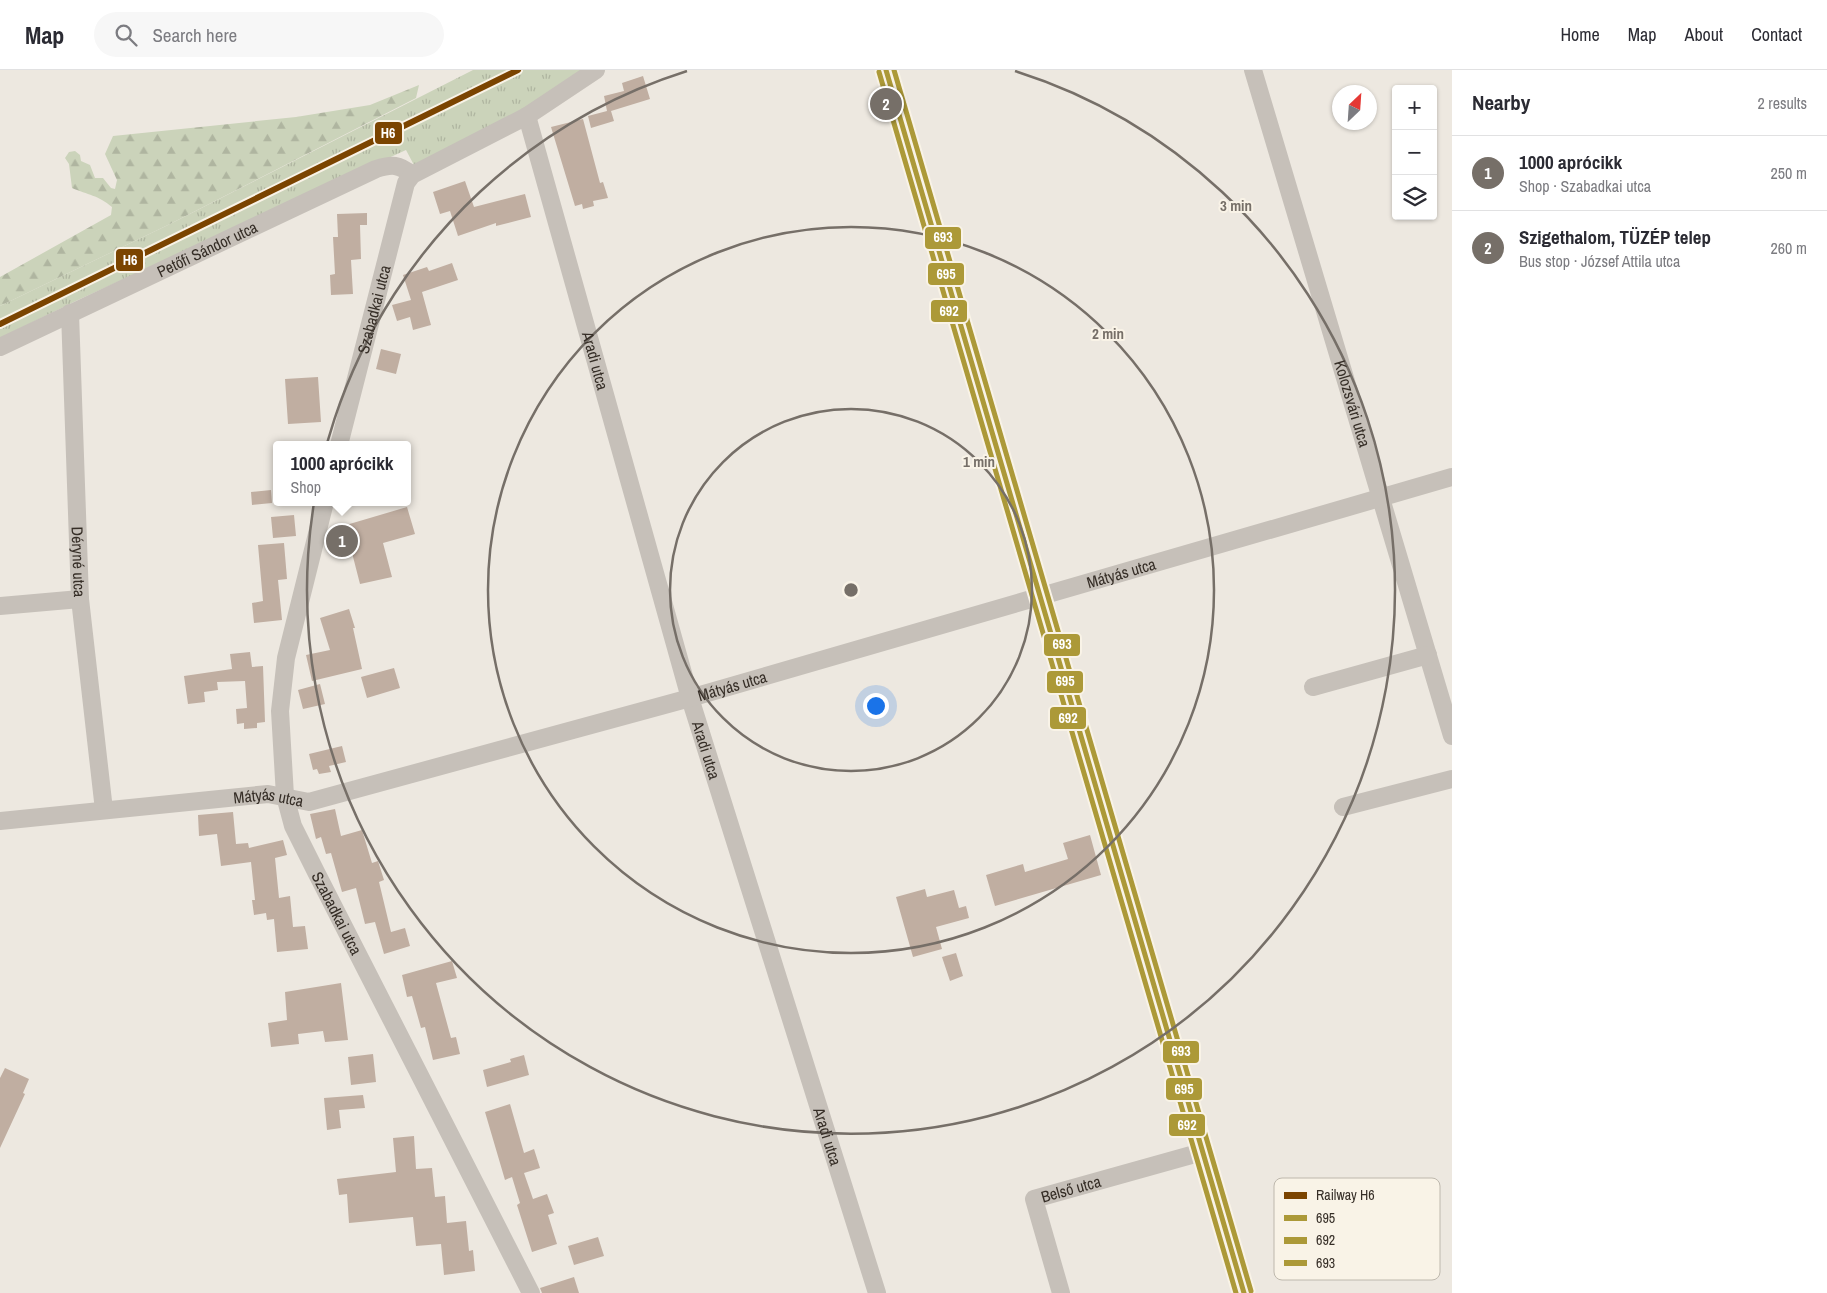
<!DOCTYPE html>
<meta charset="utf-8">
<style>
body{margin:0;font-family:"Archivo Narrow",sans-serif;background:#f7f7f7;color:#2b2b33}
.controls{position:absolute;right:15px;top:15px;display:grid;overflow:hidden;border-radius:5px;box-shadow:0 1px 4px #0004}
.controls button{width:45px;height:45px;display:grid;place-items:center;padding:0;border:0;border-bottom:1px solid #e1e1e2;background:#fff;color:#2b2b33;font:25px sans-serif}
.compass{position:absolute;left:1332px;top:15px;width:45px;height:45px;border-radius:50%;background:#fff;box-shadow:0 1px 4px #0004;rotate:25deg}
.you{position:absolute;left:875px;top:635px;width:18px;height:18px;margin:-12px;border:4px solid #fff;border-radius:50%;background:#1a73e8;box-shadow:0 0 0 8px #1a73e833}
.badge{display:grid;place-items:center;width:32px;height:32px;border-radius:50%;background:#766f68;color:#fff;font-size:16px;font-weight:700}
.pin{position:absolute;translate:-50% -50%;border:2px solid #fff;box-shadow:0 1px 5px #0006}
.popup{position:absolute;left:273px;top:371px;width:138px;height:65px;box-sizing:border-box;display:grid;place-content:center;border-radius:5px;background:#fff;filter:drop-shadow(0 1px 4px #0005);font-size:16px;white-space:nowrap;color:#7c7c81}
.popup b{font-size:19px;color:#2b2b33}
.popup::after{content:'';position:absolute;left:50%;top:100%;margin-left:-10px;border:10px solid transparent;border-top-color:#fff}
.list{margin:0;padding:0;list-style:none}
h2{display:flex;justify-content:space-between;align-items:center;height:65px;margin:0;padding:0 20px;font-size:21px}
h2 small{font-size:16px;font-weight:400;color:#7c7c81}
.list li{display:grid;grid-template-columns:32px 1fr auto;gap:15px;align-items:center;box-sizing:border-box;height:75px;padding:0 20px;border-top:1px solid #e1e1e2}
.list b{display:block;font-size:19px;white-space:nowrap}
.list p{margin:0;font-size:16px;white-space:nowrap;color:#7c7c81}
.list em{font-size:16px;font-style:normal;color:#7c7c81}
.icon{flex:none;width:28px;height:28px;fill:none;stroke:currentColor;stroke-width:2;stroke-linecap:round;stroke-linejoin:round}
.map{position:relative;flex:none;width:1452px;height:1223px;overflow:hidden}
header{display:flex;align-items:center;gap:30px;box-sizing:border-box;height:70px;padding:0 25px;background:#fff;border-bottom:1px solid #e1e1e2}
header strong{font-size:24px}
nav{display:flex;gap:28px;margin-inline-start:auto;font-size:18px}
.search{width:350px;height:45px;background:#f7f7f7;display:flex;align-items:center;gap:12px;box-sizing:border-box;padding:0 18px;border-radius:28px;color:#7c7c81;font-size:19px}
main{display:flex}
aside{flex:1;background:#fff}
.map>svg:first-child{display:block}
.grass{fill:url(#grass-tufts)}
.forest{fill:url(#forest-firs)}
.building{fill:#c0aea1}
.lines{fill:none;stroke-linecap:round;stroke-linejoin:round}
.minor{stroke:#c6c0b9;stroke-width:18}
.tertiary{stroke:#c6c0b9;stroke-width:22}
.bus-1-casing{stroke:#f9f3e7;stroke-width:9}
.bus-2-casing{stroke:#f9f3e7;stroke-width:9}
.bus-3-casing{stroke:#f9f3e7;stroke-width:9}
.bus-1{stroke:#ac9938;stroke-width:5}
.bus-2{stroke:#ac9938;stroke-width:5}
.bus-3{stroke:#ac9938;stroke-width:5}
.rail-1-casing{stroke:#f9f3e7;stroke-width:10}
.rail-1{stroke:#7b4400;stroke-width:6}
.ring{fill:none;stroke:#766f68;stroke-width:2.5}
.labels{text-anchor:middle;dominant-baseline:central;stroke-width:4;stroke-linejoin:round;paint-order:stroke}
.street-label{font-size:16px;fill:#362e27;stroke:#f9f3e7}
.key{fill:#f9f3e7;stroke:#beb8ad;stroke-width:1}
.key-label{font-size:14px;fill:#362e27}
.centre{fill:#766f68;stroke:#f9f3e7;stroke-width:2.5}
.ring-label{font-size:15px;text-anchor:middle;font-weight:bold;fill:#766f68;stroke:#f9f3e7;stroke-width:4;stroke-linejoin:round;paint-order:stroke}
.line-badge{stroke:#f9f3e7;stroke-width:2}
.badge-label{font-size:14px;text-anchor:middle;font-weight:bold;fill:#fff}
</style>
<header>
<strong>Map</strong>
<div class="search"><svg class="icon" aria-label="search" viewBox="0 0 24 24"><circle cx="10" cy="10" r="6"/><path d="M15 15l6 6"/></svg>Search here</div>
<nav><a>Home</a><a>Map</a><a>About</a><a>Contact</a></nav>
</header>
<main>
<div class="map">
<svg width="1452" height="1223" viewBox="0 0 1452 1223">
<defs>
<pattern id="grass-tufts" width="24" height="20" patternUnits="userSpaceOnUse" patternTransform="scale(1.25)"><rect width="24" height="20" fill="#cbd3ba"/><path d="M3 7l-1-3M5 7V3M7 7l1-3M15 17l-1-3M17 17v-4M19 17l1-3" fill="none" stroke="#afb5a0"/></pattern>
<pattern id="forest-firs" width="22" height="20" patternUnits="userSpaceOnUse" patternTransform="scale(1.25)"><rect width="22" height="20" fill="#cbd3ba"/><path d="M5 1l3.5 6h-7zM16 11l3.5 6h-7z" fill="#afb5a0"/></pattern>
</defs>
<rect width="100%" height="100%" fill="#ede8e0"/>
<!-- grass -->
<path class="grass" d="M473,0H588L526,42L415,97L406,80L78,230L0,268V236L170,154Z"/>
<!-- forest -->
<path class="forest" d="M419,15L416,28L170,154L0,236V207L111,145L112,137C98,125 88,125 72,118L69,94L65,88L69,82L75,81L80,85L81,91L90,95L95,108H103L111,118L115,119L117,110L105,84L113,66L296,47L370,35Z"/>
<!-- building -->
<path class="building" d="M643,6L650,29L611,41L614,51L591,58L588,46L607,41L604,26L624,21L622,13Z
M583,49L600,113L603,112L608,128L593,131L594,136L583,139L582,134L575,136L551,57Z
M465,111L474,137L525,124L531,147L496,156V153L458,166L450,141L440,144L433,122Z
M367,143V155H360L361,189L351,190L353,224L331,225L330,205L335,204L333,167H338L337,144Z
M452,193L458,210L422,222L431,255L413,260L410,247L397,251L392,235L411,230L403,205L427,197L429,201Z
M381,279L401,284L396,304L376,299Z
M318,307L321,352L288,354L285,309Z
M271,420L272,433L252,435L251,422Z
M407,437L415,464L383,473L392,507L360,514L351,479L342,481L336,458Z
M294,445L296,466L273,468L271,447Z
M284,473L287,509L278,510L282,550L254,553L252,533L263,531L258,475Z
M349,539L355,558H353L362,599L312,611L306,585L330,580L320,548Z
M250,582L252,597L263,596L265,652L257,653V658L244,659V653L237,654L236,639L247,638L245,611L217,612L218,620L204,622L205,632L188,634L184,606L232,599L230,584Z
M394,598L400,618L367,628L361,607Z
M320,614L325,634L303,639L298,620Z
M342,676L346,692L329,696L331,702L319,704L317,699L313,700L309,684Z
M335,739L341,766L362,760L372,793L378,791L384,810L379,812L391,862L405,858L410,876L384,884L375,852L365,854L356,818L342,822L331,783L326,784L321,767L316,769L310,744Z
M233,742L236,774L248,773L249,778L283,770L287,785L275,788L279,828L290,826L293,857L305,856L308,879L277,882L274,849L267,850L266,843L254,845L252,830H255L251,792L221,796L217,764L199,766L198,745Z
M1090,765L1101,805L995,836L986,805L1023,794L1025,802L1068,789L1063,773Z
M925,819L927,827L954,820L959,838L966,836L969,848L936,857L942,879L913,887L896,827Z
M956,883L963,906L950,911L942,887Z
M452,891L457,908L436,913L451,968L456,967L460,984L433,990L425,957L421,958L412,926L407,927L402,905Z
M341,913L348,970L325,972L323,961L298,964L299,974L271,977L268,953L287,950L285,922Z
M373,984L376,1012L351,1015L348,987Z
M524,985L529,1005L487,1017L483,1000L511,992L510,989Z
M5,998L29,1009L23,1023L25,1024L0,1078V1008Z
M363,1025L365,1038L339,1040L341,1058L327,1060L324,1028Z
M510,1034L524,1083L534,1079L540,1098L524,1103L533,1129L547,1124L554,1143L548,1145L557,1174L532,1182L517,1135L520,1133L512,1107L505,1110L485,1042Z
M414,1066L416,1099L432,1098L435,1127L445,1126L447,1153L466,1151L469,1181L473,1180L475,1201L444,1205L441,1174L416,1176L413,1147L349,1153L347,1124L339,1125L337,1109L396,1102L393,1068Z
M598,1167L604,1186L574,1195L568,1176Z
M574,1207L579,1223H542L540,1218Z"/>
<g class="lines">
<!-- minor -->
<g class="minor">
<path id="s1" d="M1253,0L1452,666"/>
<path id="s2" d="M527,46L690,628L877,1223"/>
<path id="s3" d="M70,243L80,529L104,740"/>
<path id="s4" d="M0,277L376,99C392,94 399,94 412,105"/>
<path id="s5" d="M339,375L406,113L412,105L527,46L596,0"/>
<path id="s6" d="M325,432L286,588L280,641L285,726L293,756L316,802L531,1223"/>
<path d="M0,536L80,529"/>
<path d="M1313,617L1428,585"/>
<path d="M1343,737L1452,709"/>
<path id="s7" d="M0,751L268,724L309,732L690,628L1452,407"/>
<path id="s8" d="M1061,1223L1034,1129L1202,1082"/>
</g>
<!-- tertiary -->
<path class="tertiary" d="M886,0L1244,1223"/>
<defs>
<path id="bus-1" d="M886,0L1244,1223"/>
<path id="bus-2" d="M879,2L1236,1223"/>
<path id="bus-3" d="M894,0L1251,1221"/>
</defs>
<!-- bus-1 casing -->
<use href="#bus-1" class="bus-1-casing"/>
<!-- bus-2 casing -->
<use href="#bus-2" class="bus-2-casing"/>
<!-- bus-3 casing -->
<use href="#bus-3" class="bus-3-casing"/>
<!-- bus-1 -->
<use href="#bus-1" class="bus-1"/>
<!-- bus-2 -->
<use href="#bus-2" class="bus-2"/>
<!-- bus-3 -->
<use href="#bus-3" class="bus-3"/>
<defs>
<path id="rail-1" d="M0,254L518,0"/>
</defs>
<!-- rail-1 casing -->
<use href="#rail-1" class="rail-1-casing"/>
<!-- rail-1 -->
<use href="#rail-1" class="rail-1"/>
</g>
<!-- distance rings -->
<g class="ring">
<circle cx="851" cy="520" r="181"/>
<circle cx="851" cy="520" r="363"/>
<path d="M1015 1A544 544 0 1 1 687 1"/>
</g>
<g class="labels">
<!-- street labels -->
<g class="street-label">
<text stroke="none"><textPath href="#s4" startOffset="229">Petőfi Sándor utca</textPath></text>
<text stroke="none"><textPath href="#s5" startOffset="140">Szabadkai utca</textPath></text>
<text stroke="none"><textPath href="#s2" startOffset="254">Aradi utca</textPath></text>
<text stroke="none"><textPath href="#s1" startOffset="348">Kolozsvári utca</textPath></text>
<text stroke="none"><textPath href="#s3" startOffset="249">Déryné utca</textPath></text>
<text stroke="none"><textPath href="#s7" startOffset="1155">Mátyás utca</textPath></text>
<text stroke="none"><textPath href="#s7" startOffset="750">Mátyás utca</textPath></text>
<text stroke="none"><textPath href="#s2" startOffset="659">Aradi utca</textPath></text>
<text stroke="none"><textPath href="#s7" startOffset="270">Mátyás utca</textPath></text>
<text stroke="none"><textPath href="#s6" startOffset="428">Szabadkai utca</textPath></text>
<text stroke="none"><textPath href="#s2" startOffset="1064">Aradi utca</textPath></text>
<text stroke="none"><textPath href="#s8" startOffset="136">Belső utca</textPath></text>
</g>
</g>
<!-- legend -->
<rect x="1274" y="1108" width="166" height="102" rx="8" class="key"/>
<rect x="1284" y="1122" width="23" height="7" fill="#7b4400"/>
<rect x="1284" y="1145" width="23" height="6" fill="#ac9938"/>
<rect x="1284" y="1167" width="23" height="7" fill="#ac9938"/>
<rect x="1284" y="1190" width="23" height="6" fill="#ac9938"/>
<g class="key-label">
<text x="1316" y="1130">Railway H6</text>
<text x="1316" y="1153">695</text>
<text x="1316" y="1175">692</text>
<text x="1316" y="1198">693</text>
</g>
<circle cx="851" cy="520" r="8" class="centre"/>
<g class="ring-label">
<text x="1236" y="141">3 min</text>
<text x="1108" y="269">2 min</text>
<text x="979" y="397">1 min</text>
</g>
<g class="line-badge">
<rect x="374" y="51" width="29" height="24" rx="5" fill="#7b4400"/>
<rect x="924" y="156" width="38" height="24" rx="5" fill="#ac9938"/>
<rect x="115" y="178" width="29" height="24" rx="5" fill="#7b4400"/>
<rect x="927" y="192" width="38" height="24" rx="5" fill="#ac9938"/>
<rect x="930" y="229" width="38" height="24" rx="5" fill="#ac9938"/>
<rect x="1043" y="563" width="38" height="24" rx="5" fill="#ac9938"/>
<rect x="1046" y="600" width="38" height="24" rx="5" fill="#ac9938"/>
<rect x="1049" y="636" width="38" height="24" rx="5" fill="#ac9938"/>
<rect x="1162" y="970" width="38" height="24" rx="5" fill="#ac9938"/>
<rect x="1165" y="1007" width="38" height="24" rx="5" fill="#ac9938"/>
<rect x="1168" y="1043" width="38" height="24" rx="5" fill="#ac9938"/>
</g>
<g class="badge-label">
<text x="388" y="68">H6</text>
<text x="943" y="172">693</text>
<text x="130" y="195">H6</text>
<text x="946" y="209">695</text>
<text x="949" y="246">692</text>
<text x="1062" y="579">693</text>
<text x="1065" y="616">695</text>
<text x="1068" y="653">692</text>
<text x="1181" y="986">693</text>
<text x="1184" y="1024">695</text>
<text x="1187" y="1060">692</text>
</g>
</svg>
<div class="controls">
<button>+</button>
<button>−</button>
<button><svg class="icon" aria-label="layers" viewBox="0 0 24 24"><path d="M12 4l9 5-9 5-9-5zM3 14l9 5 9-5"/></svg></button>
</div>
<svg class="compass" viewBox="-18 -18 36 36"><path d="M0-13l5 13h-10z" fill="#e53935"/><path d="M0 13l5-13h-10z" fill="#7c7c81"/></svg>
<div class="you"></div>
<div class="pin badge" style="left:342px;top:471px">1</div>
<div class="popup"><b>1000 aprócikk</b>Shop</div>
<div class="pin badge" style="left:886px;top:34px">2</div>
</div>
<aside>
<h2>Nearby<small>2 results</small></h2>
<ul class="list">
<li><span class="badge">1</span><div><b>1000 aprócikk</b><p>Shop · Szabadkai utca</p></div><em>250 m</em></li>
<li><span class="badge">2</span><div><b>Szigethalom, TÜZÉP telep</b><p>Bus stop · József Attila utca</p></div><em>260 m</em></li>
</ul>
</aside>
</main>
